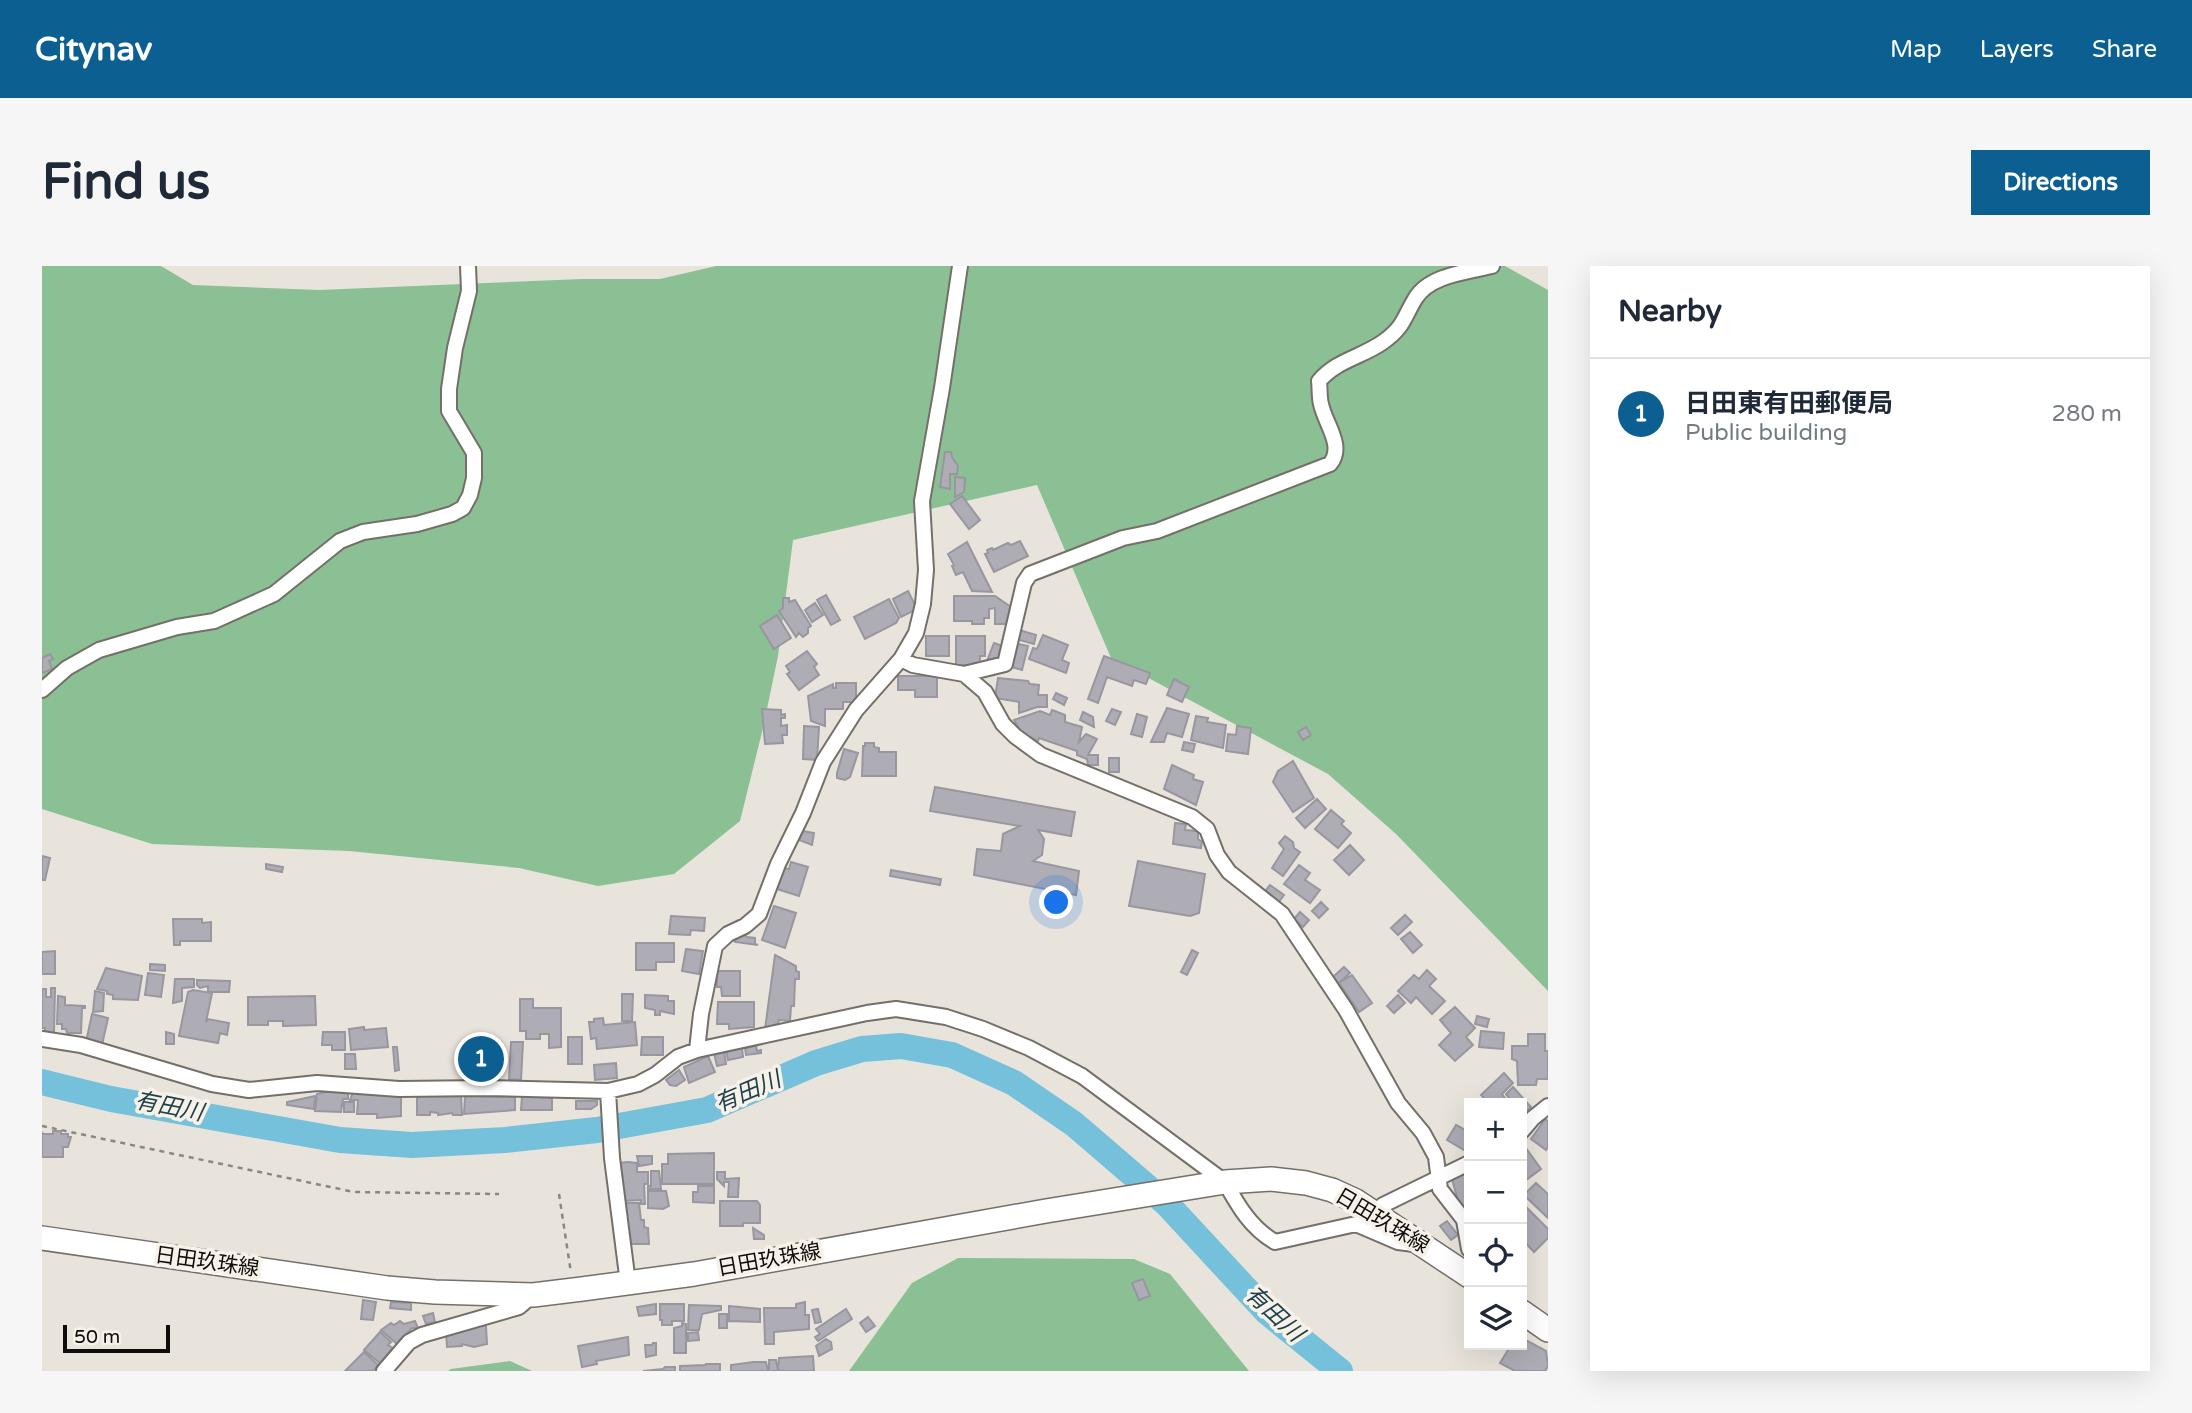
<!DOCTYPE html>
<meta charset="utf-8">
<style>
body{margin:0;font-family:"Varela Round","Noto Sans JP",sans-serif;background:#f6f6f7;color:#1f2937}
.controls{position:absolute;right:21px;bottom:21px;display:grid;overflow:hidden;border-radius:0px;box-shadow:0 7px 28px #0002}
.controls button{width:63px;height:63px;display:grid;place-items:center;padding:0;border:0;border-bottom:2px solid #e0e1e3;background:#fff;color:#1f2937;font:35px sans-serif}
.scale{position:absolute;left:21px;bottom:18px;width:107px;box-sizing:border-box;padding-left:7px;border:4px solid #0f0d0b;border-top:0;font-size:19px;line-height:24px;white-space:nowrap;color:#0f0d0b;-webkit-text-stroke:5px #f7f1e8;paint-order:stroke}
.you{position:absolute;left:1015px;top:637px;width:24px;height:24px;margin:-18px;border:5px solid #fff;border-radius:50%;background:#1a73e8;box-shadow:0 0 0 10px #1a73e833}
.badge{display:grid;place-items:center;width:46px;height:46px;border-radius:50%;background:#0b6091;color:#fff;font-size:23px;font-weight:700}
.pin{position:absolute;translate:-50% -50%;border:4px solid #fff;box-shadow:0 2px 7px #0006}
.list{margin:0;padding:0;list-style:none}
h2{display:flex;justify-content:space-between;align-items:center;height:91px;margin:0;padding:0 28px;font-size:30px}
h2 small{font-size:23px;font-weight:400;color:#747a83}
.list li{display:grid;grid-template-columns:46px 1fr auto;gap:21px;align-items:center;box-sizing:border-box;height:112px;padding:0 28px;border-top:2px solid #e0e1e3}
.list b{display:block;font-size:26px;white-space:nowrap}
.list p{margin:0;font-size:23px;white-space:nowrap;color:#747a83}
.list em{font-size:23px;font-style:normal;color:#747a83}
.icon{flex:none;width:38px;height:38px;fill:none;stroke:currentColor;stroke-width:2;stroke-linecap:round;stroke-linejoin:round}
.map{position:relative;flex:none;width:1506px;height:1105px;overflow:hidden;border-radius:0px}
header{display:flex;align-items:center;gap:42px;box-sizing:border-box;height:98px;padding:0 35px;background:#0b6091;color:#fff}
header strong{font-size:33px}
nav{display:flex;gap:38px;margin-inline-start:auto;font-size:24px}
.intro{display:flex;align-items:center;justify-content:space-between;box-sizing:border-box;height:168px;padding:0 42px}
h1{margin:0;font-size:49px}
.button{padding:18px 32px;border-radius:0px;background:#0b6091;color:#fff;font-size:24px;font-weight:700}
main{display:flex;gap:42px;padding:0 42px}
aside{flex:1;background:#fff;border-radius:0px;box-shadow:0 7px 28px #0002}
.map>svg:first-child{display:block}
.forest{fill:#8ac094}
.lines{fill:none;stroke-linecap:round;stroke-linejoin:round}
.river{stroke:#75c0da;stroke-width:26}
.building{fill:#aeadb6;stroke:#98969f;stroke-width:2}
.street-casing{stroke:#746f68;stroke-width:18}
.primary-casing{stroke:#746f68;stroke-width:26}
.path{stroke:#8a8680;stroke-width:2.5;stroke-dasharray:5 5;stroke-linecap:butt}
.street{stroke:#fff;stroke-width:14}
.primary{stroke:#fff;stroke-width:23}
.labels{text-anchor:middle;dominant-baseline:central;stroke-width:7;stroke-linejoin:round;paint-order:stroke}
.street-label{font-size:21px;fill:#0f0d0b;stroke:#f7f1e8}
.water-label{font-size:23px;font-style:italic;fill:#1d404c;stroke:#f7f1e8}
</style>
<header>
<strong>Citynav</strong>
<nav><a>Map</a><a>Layers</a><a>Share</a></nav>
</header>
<div class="intro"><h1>Find us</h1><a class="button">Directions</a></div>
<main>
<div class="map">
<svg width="1506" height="1105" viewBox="0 0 1506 1105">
<rect width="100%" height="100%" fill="#e9e4db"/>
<!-- forest -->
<path class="forest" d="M0,0H119L151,19L277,24L540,13H618L674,0H1463L1506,24V725L1354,568L1286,508L1069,392L995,219L751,274L736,390L721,462L698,555L632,608L556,620L477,602L307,585L110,578L0,543Z
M916,992L1092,993L1128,1008L1207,1105H807L870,1017Z
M468,1095L490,1105H406L409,1103Z"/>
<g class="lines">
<!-- river -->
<path class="river" d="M0,816L69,833L298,874L370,879L463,874L555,864L665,844L774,797L820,783L859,780L910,789L972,817L1032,858L1125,938L1225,1046L1298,1105"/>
</g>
<!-- building -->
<path class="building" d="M903,186H909L910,191L916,200L915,208H908V223L898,221Z
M913,211L923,212L922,226L913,231Z
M920,230L938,254L927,263L908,238Z
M978,275L986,290L952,306L943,288L946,287L945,284L950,282L951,284L966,277L969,279Z
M925,276L950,326L930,325L921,306L914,309L910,300L912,299L906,288Z
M866,325L875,343L859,351L851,333Z
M784,329L798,354L789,359L775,334Z
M912,330H953L969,341V358H953V342L947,343V352H942V358H930V355H912Z
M741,332H747V336L753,334L769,360L766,362V367L761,371L757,367L754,371L737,345L741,342Z
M847,333L857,352L854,357L823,373L812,351Z
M773,337L781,349L770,356L763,344Z
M735,349L749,372L732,383L718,360Z
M977,364L994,369L992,378L974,373Z
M1001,369L1026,379L1020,394L1027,397L1024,407L987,393L991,382L995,383Z
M884,370H907V390H884Z
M914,370H943V390H938V399H914Z
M952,377L961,380L954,398L945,395Z
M972,377L986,380L980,404L966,400Z
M765,385L775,398L772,401L777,409L757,424L745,408L748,406L744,400Z
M8,388L11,393L7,395L10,403L0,407V392Z
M1062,390L1108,407L1104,418L1092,414L1090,420L1065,411L1056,437L1046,433Z
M856,410H895V431H873V424H856Z
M956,412L986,415L988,418L997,419L996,429H1005V441H995L977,447V436L953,432Z
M1132,413L1147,421L1140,436L1125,429Z
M794,417H814V436H801V443H783V460L769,455L766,430L791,418V422H794Z
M1014,427L1025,432L1022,439L1011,433Z
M1125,442L1147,448L1140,471L1125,467L1122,476H1109Z
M720,443L739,444V449L743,448V452H739V460L745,459V469H740L741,477L723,478Z
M1070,443L1079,446L1073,459L1064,455Z
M1010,444L1023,449V456L1040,461L1037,476L1044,468L1055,473L1046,489H1056V499H1046L1045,493L1035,489V485L997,472L996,475L980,468L972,454L998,445L1008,449Z
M1041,446L1051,451L1052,461L1038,454Z
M1095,448L1105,451L1100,471L1089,468Z
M1154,450L1166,452L1165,456L1184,459L1181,482L1149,474Z
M762,460L777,461L775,494L761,493Z
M1195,460L1209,462L1206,488L1184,485L1186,468L1194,469Z
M1264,461L1269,469L1261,474L1256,466Z
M1142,476L1153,478L1151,486L1140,484Z
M823,477H832V481L837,482V486H854V510H820L821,480H823Z
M802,483L816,487L808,511L803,514L795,512V507Z
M1067,492H1077V506H1067Z
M1251,495L1272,532L1251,546L1231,516L1236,505Z
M1130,499L1152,509L1151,513L1161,516L1154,539L1122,523Z
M893,521L1033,546L1029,570L996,564L1002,573L1000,589L991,595L1037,605L1034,629L932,609L935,583L959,585L961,568L978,560L888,545Z
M1275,533L1284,543L1263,562L1254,552Z
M1289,544L1302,555L1299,558L1309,567L1296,582L1273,563Z
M1133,557L1144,558L1143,564L1156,565V573L1160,576L1159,582L1131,578Z
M761,565L772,567L770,579L757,574Z
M1243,570L1251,576L1252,582L1258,586L1241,610L1230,602L1242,583L1237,577Z
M1308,579L1322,594L1307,609L1292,594Z
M0,590L8,592L3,614H0Z
M1096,595L1163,608L1157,647L1148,650L1087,640Z
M749,596L766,601L757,630L735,623L740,602L747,603Z
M224,598L241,601L240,606L224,603Z
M1257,599L1268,607L1263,614L1278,624L1268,637L1242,618Z
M849,604L899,613L898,619L848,610Z
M1228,619L1242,629L1236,637L1222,627Z
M1279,636L1286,643L1277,652L1270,645Z
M732,640L754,647L743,682L720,674Z
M1258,646L1267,654L1261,661L1252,653Z
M1363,649L1370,656L1356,669L1349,662Z
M629,650L663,652L662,665L649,664L648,669L627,668Z
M131,653H160V657L169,656V675H138V679H132Z
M1368,666L1380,679L1371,687L1359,673Z
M701,667L705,671L713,672V678L716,679L693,676L694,672Z
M594,677H632V696H614V704H594Z
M644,683L661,685L657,708L640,705Z
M1150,684L1156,687L1145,709L1139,706Z
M13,685V708H0V686Z
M733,689L754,700V705L757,706V713H753L752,740H749L748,755L737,754L736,758L723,763Z
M108,698L123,699V705L108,704Z
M1302,701L1308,707L1297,717L1291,711Z
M64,702L100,710L96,734L71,733V729L65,728V725L55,723Z
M1385,704L1394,713L1387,720L1403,735L1390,748L1374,731L1369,737L1356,725L1372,709L1377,713Z
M675,705H698V730H680L679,721H675Z
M106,707L122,709L119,731L103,729Z
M1310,709L1330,737L1317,746L1297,717Z
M133,713H152V721L140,722V735L131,737Z
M155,714L188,715L187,726H166V720L158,722L155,719Z
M9,722H13L12,767H3V762H0V723H4V731H9Z
M151,724L170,727L164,756L166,753L187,757L185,769L178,767L176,777L137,770L146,726Z
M53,725L62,727L61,745L51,746Z
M580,728H591L590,755H580Z
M603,729L626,730V735H632V748L618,745V749H613V744L603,742Z
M1356,729L1363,737L1352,747L1345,740Z
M16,730L23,731V739L43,740V742H40L39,767H25L24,763H20V758H15Z
M273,730L274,759L241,760V755H226V759H206V731Z
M478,733H491V742H519V781L507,782V768H498V773H484V765H478Z
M676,736H712V761L687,763V758H675Z
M1413,741L1433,762L1424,771L1431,779L1413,795L1397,779L1409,767L1398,754Z
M50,748L66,752L60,779L44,776Z
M1435,750L1447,753L1445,761L1433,758Z
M561,752L562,759L593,756L595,779L555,783L554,772L549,773L547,756H552V753Z
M322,761V764L344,762L346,781L309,784L307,763Z
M1439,765L1462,767L1461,783L1437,781Z
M124,766L132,768V778H124Z
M281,766H303V784H290V779H280Z
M1486,768H1503V785H1506V813H1495L1494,819H1476L1475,795L1470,793V780H1486Z
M428,770H444V797H432V800H428Z
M526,771H540V798H526Z
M600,771H621V789H599Z
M469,776H481L479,814L467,813Z
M714,780L715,785L719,784V787L704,789L703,782Z
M351,781H355L357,804L353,805Z
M700,782L701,791L686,794L684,784Z
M682,785L684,798L675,800L672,787Z
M303,788H313L314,803H303Z
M666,790L673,806L647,817L642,801Z
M574,797L575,812L553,814L552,799Z
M637,804L643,814L634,820L628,819L624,814Z
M1462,807L1471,817L1460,828L1463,832L1457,837H1447L1439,829Z
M1471,821L1489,841L1480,849V837H1461L1467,832L1464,828Z
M286,825H306V833H301L299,846L273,845L275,828Z
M311,826L359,828V850L335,852V848H315L316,834H308Z
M387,827L419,828L420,849H411L410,847L396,849V847L388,846V849H375V830H387Z
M273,830L272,843L245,839V836Z
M423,830L473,831V844L422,848Z
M480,830L510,832V844H479Z
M534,835H555V839L549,843H534Z
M302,836H312V846H302Z
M1503,853L1506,855V881L1504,884L1489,873Z
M1414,859L1427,866V887L1405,874Z
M11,865H19V868H26V871H29L26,881H21V891H0V866L1,868H11Z
M1481,878L1499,903L1484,914L1480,908Z
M672,887V918H620V898H626V888Z
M595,890H610V898L597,900Z
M586,896L595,897V906H606V918H602L603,938H599V934L581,935L577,897Z
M609,905H617L619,923H606V920H609Z
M1427,905V947L1418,942L1410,913Z
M675,906H683V913L697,912L696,931H686L687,916H682V920L675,913Z
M1494,917L1506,928V952L1482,929Z
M656,920H672V937L651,936V926H656Z
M606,925H624L627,940L621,943L606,942Z
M678,935H715L718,939V957H701V960H678Z
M583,937H597L599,954H602V961L606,962L607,978H586Z
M1480,937L1506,963V972L1492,986L1480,973Z
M1405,955L1416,969L1409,974L1398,960Z
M711,962L722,969V973H712Z
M1101,1013L1108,1030L1097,1034L1090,1017Z
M321,1034L334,1036L331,1054L319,1053Z
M349,1036L369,1037V1044L348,1042Z
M763,1036V1049H767V1063L732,1066V1078H723L722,1042H754V1038Z
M614,1038V1048L597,1050L595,1041Z
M618,1038H642V1055H630V1059H620V1054H618Z
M647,1039L679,1040V1044L660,1048L657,1064H646Z
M687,1040L718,1043V1056L687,1055Z
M776,1043L779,1056L773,1057L770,1044Z
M804,1043L810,1053L776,1075L773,1071L778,1068L774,1063Z
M391,1047L393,1056L384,1058L381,1050Z
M677,1048H685V1062H677Z
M826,1051L833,1060L824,1066L818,1057Z
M358,1055L362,1058L373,1055L376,1062H370L355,1078L339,1064L349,1057L352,1059Z
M640,1057L644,1058V1087H632V1062L640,1060Z
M434,1060H444L445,1078L432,1081L420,1078V1080L405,1081L404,1067L424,1064V1061L434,1062Z
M338,1066L349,1076L346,1079L352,1083L339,1098L322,1084Z
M656,1066L657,1074L646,1075V1067Z
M586,1071L587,1089L554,1095L555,1098L540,1101L536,1080Z
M1480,1072L1504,1085L1506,1100L1503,1105H1473L1458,1097L1469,1079H1480Z
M784,1073L789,1076L790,1083L777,1090L774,1080Z
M611,1077H614V1089L604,1091L603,1079H610Z
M322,1086L336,1099L331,1105H303Z
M771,1090L772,1105H738L736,1103L737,1092Z
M727,1094H734L736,1105H727Z
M711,1096H724L726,1105H689V1099Z
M664,1098H678V1105H638V1100L663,1099Z
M623,1101H633V1105H601L621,1103Z"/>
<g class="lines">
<defs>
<path id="street" d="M859,393L871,399L922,408L963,398L982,317L988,308L1081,272L1115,265L1288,198C1303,180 1283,158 1279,138C1277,131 1278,122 1277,115C1295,94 1320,91 1341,76C1362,61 1361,53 1373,33C1387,9 1425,6 1450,0
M922,408L943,426L961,458L973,470L999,489L1150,551L1165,563L1175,589L1187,606L1240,648L1304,744L1356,837L1381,867L1394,891L1398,923L1422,954L1427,983
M0,424L25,402L57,384L135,361L172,355L232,328L298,275L321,266L375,258L410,248L421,242L428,229L432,212V187L407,145V123L413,82L427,25L426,0
M0,773L39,779L170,818L207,824L275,817L357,823L444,822L566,825L596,818L613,809L636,791L655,784L825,747L854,743L904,751L941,763L987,782L1040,810L1183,916C1196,940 1209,962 1233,976L1314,958L1356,976L1372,978
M655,784L659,748L673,680L686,668L703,660L717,648L736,598L761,547L781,496L814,444L859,393L874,367L881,338L884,304L880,235L900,122L918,0
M566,825L570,892L586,1017
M1480,865L1491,852L1506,840
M1334,946L1341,939L1427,897
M342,1105L367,1076L380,1069L477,1041L491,1029"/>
<path id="primary" d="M0,972L345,1022L393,1026L491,1029L540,1023L652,1008L1004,945L1183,916L1229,913L1264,917L1290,924L1314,935L1427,1010
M1480,1046L1506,1064"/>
</defs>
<!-- street casing -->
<use href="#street" class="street-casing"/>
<!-- primary casing -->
<use href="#primary" class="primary-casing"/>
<!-- path -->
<path class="path" d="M0,860L312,926L457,928
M517,928L529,1007"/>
<!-- street -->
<use href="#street" class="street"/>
<!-- primary -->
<use href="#primary" class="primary"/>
</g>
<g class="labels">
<!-- street labels -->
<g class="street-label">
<text transform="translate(1340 955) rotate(31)">日田玖珠線</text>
<text transform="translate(727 994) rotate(-10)">日田玖珠線</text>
<text transform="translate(165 996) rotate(8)">日田玖珠線</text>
</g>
<!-- water labels -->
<g class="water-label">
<text transform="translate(706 826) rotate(-23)">有田川</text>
<text transform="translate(127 841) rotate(11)">有田川</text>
<text transform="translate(1232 1048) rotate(43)">有田川</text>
</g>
</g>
</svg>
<div class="controls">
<button>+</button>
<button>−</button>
<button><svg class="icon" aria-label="locate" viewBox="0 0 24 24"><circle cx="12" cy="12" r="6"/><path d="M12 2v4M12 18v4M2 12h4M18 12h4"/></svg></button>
<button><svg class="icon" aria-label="layers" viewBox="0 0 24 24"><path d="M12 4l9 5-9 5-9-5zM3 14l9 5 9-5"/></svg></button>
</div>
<div class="scale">50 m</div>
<div class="you"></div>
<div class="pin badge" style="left:439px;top:793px">1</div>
</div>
<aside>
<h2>Nearby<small></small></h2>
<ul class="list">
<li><span class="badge">1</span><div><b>日田東有田郵便局</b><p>Public building</p></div><em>280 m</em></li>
</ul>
</aside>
</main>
